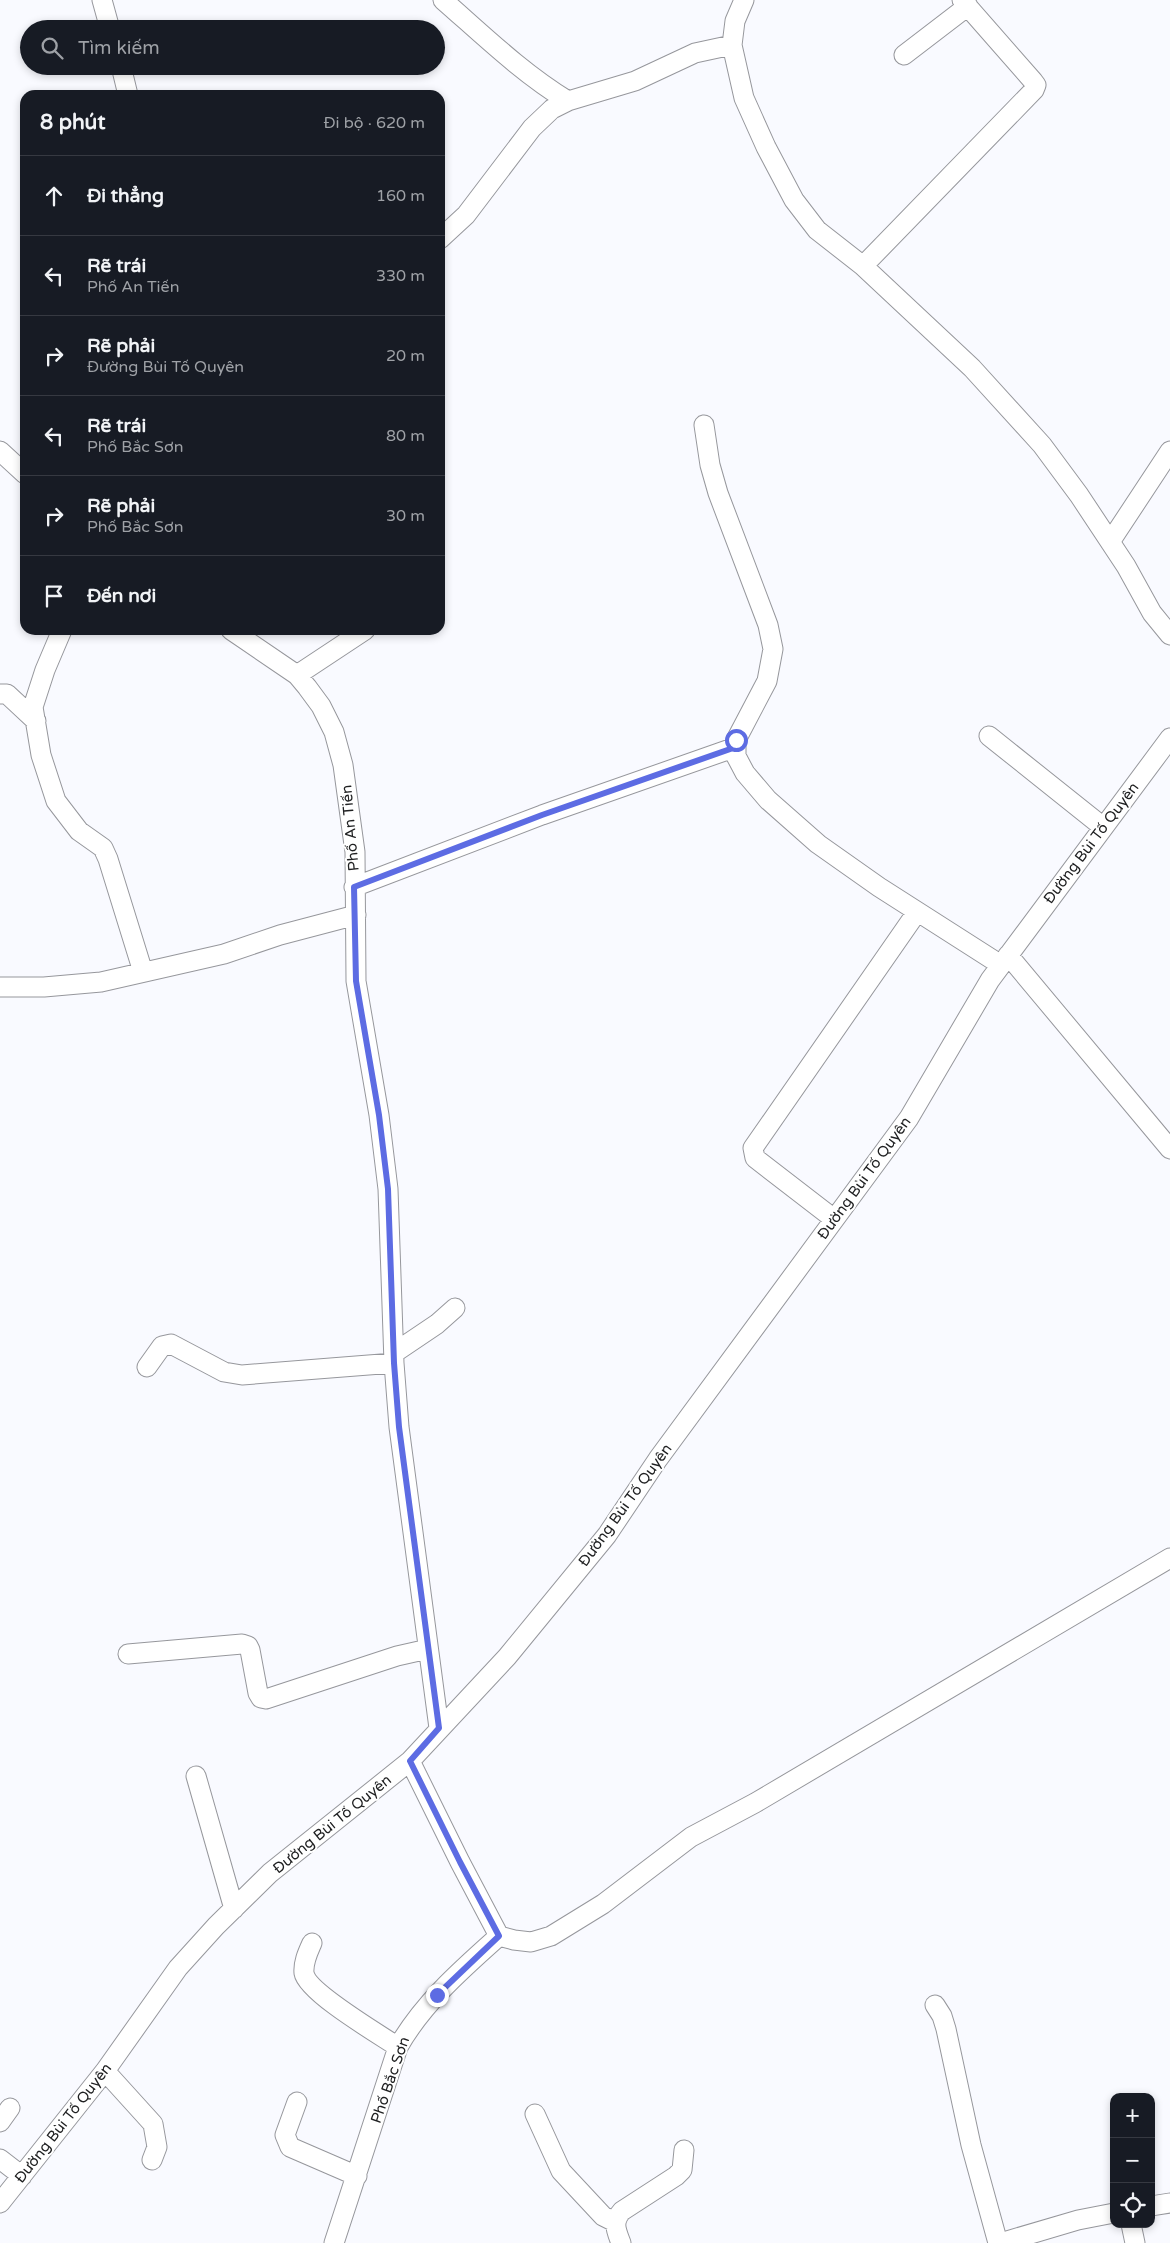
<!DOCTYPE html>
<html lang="vi">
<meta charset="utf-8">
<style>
body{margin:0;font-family:"Varela Round",sans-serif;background:#242831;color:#f1f3f6}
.controls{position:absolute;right:15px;bottom:15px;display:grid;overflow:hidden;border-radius:10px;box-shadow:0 2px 8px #0003}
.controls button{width:45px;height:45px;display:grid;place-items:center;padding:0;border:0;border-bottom:1px solid #363941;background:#171b24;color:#f1f3f6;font:25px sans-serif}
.stop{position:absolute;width:15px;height:15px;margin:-11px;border:4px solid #5d6ce3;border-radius:50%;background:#fff}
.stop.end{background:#5d6ce3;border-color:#fff;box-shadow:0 1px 5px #0008}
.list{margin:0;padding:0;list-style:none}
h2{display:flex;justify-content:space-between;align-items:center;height:65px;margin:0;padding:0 20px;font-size:21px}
h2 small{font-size:16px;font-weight:400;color:#9ea1a6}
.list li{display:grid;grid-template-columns:32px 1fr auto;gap:15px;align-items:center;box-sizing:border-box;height:80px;padding:0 20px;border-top:1px solid #363941}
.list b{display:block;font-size:19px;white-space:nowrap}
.list p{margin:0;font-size:16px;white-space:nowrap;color:#9ea1a6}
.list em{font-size:16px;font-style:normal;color:#9ea1a6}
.icon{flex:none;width:28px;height:28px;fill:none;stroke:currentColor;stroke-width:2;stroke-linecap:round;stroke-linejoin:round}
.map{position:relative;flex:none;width:1170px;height:2243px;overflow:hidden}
.search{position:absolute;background:#171b24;box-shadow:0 2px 8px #0003;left:20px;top:20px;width:425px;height:55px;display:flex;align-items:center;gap:12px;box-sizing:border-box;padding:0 18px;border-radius:28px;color:#9ea1a6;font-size:19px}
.panel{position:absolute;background:#171b24;box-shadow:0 2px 8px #0003;left:20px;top:90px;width:425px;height:545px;border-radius:15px}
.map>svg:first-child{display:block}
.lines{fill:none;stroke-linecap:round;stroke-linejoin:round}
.street-casing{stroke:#96979c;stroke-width:21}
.street{stroke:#fff;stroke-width:19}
.route{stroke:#5d6ce3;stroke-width:6}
.labels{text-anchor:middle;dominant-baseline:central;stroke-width:4;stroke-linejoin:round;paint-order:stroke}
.street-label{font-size:15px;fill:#202122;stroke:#fff}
</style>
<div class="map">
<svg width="1170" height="2243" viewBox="0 0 1170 2243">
<rect width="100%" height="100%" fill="#f9faff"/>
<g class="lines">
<defs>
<path id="street" d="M102,0L110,29
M443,0C483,35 522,73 568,101
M744,0L735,21L732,45L744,98L766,147L794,200L817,230L863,266L972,368L1042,445L1079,495L1126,566L1152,613L1170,635
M904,55L968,6
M121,66L128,95
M440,239L466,215L532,128L552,109L568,101L635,81L695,53L732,45
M863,266L1034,90L1036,85L1033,81L962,0
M704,425L710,465L718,493L768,625L773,649L767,681L736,740V756L745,773L768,800L818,844L879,887L1001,965
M0,451L25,474
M1110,542L1170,451
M62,630L45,670L33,707L41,755L56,801L79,831L103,848L108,859L143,972
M231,630L297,675L307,687L321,706L334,732L343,765L355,852L356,981L379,1115L388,1189L394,1363L399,1427L439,1728
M297,675L365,630
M0,694H7L36,721
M989,736L1103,827
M354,887L542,815L736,747
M1008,955L1170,1149
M0,987H44L101,982L224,954L280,935L356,915
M834,1219L755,1158L753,1148L917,912
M394,1353L437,1324L455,1308
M147,1367L162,1346L171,1344L224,1372L242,1375L394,1363
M128,1654L242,1644L248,1646L250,1650L258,1693L261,1698L266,1699L397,1656L428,1649
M410,1761L460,1862L499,1936
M196,1776L234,1909
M499,1936L514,1940L531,1942L551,1936L603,1904L691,1837L755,1803L1170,1558
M312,1943C308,1952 303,1962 304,1973C307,1992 380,2035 398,2047
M935,2005L942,2016L946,2029L971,2145L998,2243
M105,2071L153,2124L157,2147L152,2160
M297,2102L285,2135L290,2147L357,2176
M535,2114L561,2171L603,2216L615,2222
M0,2122L10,2108
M0,2159L22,2176
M0,2203L105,2071L178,1968L216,1926L270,1873L410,1761L507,1657L607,1535L658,1459L909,1118L990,980L1170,738
M1151,2206L1170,2203
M1131,2224L1135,2243
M334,2243L398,2047C423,2003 462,1969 499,1936
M621,2243C616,2230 612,2222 622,2211L676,2176L682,2170L684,2150
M1000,2243L1078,2220L1114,2213"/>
</defs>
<!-- street casing -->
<use href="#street" class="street-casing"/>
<!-- street -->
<use href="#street" class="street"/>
</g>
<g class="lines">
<!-- route -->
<path class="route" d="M437,1995L499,1936L460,1862L410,1761L439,1728L399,1427L394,1363L388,1189L379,1115L356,981L354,887L542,815L736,747V740"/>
</g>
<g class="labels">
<!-- street labels -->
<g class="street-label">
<text transform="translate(350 828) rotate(-95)">Phố An Tiến</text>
<text transform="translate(1091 843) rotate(-53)">Đường Bùi Tố Quyên</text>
<text transform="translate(864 1178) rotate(-54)">Đường Bùi Tố Quyên</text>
<text transform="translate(625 1505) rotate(-54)">Đường Bùi Tố Quyên</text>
<text transform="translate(332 1824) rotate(-39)">Đường Bùi Tố Quyên</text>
<text transform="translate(390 2080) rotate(-71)">Phố Bắc Sơn</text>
<text transform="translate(63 2123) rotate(-52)">Đường Bùi Tố Quyên</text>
</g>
</g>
</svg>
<div class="controls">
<button>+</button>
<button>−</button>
<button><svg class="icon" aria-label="locate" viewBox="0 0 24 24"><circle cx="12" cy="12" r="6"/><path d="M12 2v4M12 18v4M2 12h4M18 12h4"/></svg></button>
</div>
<div class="stop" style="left:736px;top:740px"></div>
<div class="stop end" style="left:437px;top:1995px"></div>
<div class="search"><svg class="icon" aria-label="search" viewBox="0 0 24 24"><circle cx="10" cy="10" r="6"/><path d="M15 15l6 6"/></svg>Tìm kiếm</div>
<section class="panel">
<h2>8 phút<small>Đi bộ · 620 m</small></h2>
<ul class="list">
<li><svg class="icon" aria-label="ahead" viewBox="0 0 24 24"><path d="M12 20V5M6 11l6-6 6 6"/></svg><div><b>Đi thẳng</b></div><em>160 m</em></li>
<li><svg class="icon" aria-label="left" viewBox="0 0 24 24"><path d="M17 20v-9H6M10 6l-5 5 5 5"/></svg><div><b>Rẽ trái</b><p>Phố An Tiến</p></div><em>330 m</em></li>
<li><svg class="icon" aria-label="right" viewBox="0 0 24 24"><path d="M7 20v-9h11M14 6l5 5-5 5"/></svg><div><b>Rẽ phải</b><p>Đường Bùi Tố Quyên</p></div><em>20 m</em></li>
<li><svg class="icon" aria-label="left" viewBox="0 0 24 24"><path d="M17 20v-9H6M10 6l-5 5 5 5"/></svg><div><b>Rẽ trái</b><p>Phố Bắc Sơn</p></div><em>80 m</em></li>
<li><svg class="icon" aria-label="right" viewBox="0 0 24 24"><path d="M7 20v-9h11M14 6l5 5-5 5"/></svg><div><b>Rẽ phải</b><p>Phố Bắc Sơn</p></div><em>30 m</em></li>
<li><svg class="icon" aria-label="arrive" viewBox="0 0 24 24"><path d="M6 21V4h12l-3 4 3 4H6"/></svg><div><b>Đến nơi</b></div></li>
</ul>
</section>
</div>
